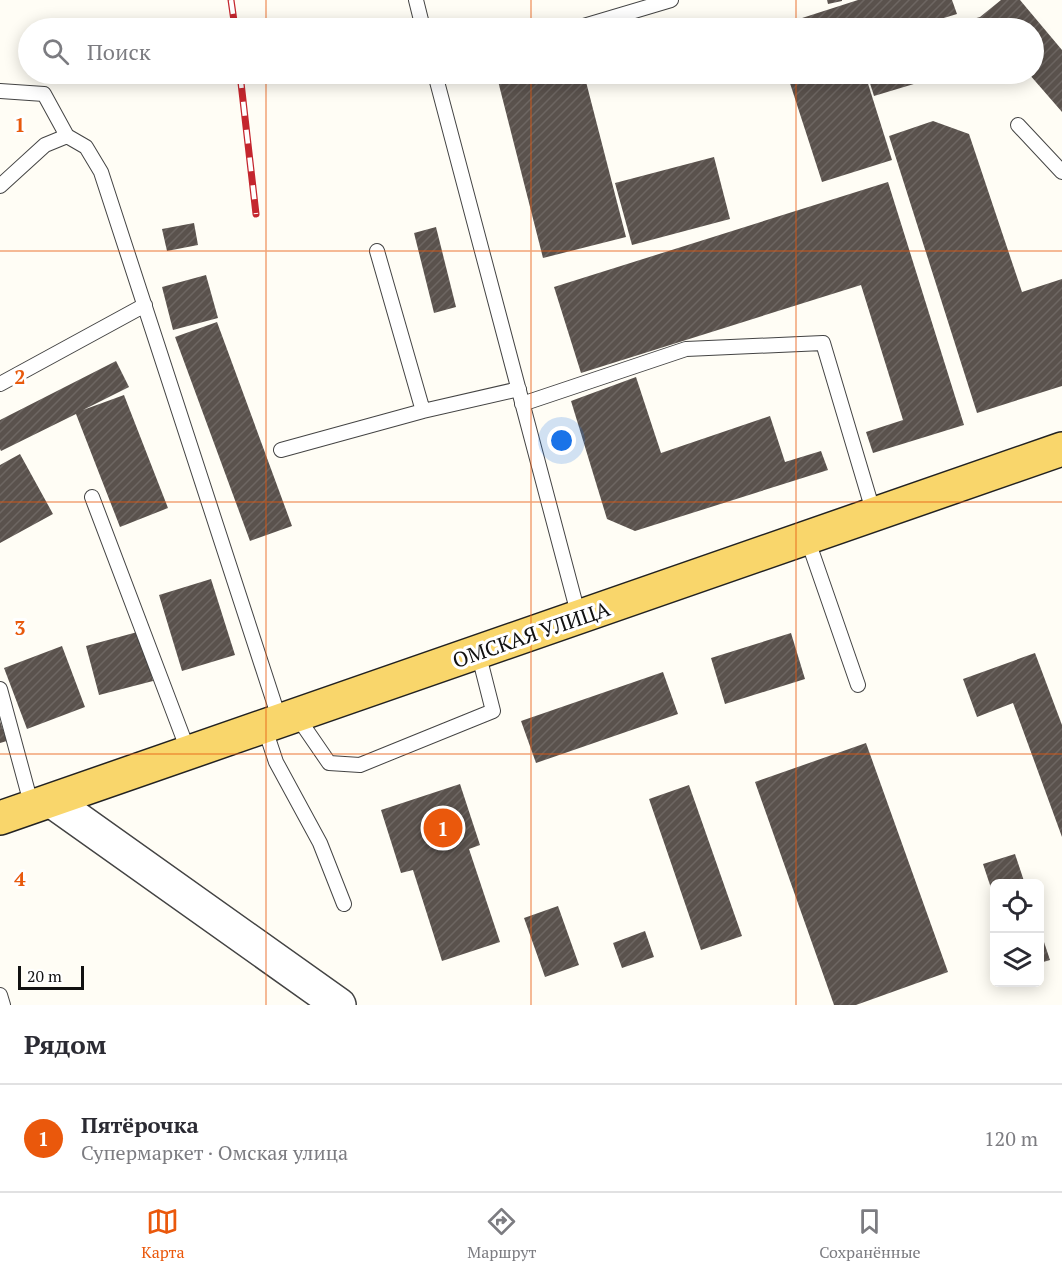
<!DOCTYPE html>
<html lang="ru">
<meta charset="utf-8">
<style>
body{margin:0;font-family:"PT Serif",serif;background:#f7f7f7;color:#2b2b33}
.controls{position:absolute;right:18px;bottom:18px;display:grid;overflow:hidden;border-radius:9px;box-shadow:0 3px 15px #0003}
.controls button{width:54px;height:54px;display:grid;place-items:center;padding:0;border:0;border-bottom:2px solid #e1e1e2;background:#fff;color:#2b2b33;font:30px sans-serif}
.scale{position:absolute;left:18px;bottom:15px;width:66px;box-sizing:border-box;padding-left:6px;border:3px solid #111;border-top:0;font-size:16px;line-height:21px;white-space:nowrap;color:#111;-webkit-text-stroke:4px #fff;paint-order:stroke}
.you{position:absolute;left:562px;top:441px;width:21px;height:21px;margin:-15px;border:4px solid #fff;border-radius:50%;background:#1a73e8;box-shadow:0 0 0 9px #1a73e833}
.badge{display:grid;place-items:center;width:39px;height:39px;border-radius:50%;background:#ea580c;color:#fff;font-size:20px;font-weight:700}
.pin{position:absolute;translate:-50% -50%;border:3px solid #fff;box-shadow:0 2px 6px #0006}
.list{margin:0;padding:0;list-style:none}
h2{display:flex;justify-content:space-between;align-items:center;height:78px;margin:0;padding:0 24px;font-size:26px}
h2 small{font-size:20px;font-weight:400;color:#7c7c81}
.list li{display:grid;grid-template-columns:39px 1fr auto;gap:18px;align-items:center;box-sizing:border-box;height:108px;padding:0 24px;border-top:2px solid #e1e1e2}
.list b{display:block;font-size:22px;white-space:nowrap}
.list p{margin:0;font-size:20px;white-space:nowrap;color:#7c7c81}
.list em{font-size:20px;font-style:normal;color:#7c7c81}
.icon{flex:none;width:33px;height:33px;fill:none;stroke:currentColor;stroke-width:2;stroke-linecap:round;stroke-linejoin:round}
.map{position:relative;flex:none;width:1062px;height:1005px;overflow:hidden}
.search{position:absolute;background:#fff;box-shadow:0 3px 15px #0003;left:18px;right:18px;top:18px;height:66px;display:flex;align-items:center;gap:15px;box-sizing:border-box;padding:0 21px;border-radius:33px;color:#7c7c81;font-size:22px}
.sheet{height:186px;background:#fff}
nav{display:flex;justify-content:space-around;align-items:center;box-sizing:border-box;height:84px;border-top:2px solid #e1e1e2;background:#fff;font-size:16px;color:#7c7c81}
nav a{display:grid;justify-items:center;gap:3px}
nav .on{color:#ea580c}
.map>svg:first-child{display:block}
.building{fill:url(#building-hatch)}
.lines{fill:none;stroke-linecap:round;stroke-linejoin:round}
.service-casing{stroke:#444;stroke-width:16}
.tertiary-casing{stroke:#444;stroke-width:36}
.primary-casing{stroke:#222;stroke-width:36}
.service{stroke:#fff;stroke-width:14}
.tertiary{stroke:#fff;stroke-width:33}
.primary{stroke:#f9d66b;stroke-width:33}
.rail-casing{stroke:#c4262e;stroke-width:7}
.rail{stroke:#fff;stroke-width:4.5;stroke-dasharray:14;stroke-linecap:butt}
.grid{fill:none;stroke:#e8590c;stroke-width:1.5;stroke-opacity:0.55}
.labels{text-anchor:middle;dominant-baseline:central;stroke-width:6;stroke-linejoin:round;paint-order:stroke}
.street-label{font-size:21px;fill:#111;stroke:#fff}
.grid-label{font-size:20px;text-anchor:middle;font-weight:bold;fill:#e8590c;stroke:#fff;stroke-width:6;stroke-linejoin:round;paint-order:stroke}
</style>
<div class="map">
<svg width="1062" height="1005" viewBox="0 0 1062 1005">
<defs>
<pattern id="building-hatch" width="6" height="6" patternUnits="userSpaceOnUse" patternTransform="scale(1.5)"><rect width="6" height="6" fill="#5a524d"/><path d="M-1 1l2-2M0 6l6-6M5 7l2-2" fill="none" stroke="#6d6662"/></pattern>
</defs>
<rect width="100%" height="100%" fill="#fffdf5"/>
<!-- building -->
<path class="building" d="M827,0H842V1L828,4Z
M858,0H952L957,14L911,28H771Z
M1001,0H1020L1062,50V112L1029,74H1034V28H942L980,17Z
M527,74H584L626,237L543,258L498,81Z
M787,74H865L892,160L822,182Z
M867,74H947L874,96Z
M933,121L969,134L1022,292L1062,279V386L977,413L889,136Z
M714,157L730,219L632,245L615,183Z
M888,182L964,425L873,453L866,432L903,420L861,285L581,373L554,287Z
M194,223L198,245L167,251L162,229Z
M436,227L456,307L434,313L414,233Z
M206,275L218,318L173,330L162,287Z
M217,322L292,526L250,541L175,337Z
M116,361L129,387L83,410L124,395L168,508L120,527L76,414L1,451L0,449V420Z
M636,377L661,453L770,416L785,462L821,451L828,470L635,531L607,519L571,401Z
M20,454L53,514L0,543V465Z
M211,579L235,655L182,671L159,595Z
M141,631L153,681L99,695L86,646Z
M791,633L805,679L725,704L711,658Z
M62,646L85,707L27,729L4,668Z
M1035,653L1062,725V837L1013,703L977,717L963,679Z
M663,672L678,714L536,763L521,721Z
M0,721L7,741L0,743Z
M866,743L948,972L856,1005H834L755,782Z
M460,784L480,845L469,849L500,942L442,961L413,870L401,873L381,810Z
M689,785L742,936L701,950L649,799Z
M1015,854L1025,884H994V897L983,864Z
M558,906L579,965L545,977L524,918Z
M1040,930L1050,960L1040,963Z
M645,931L654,957L622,968L613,943Z"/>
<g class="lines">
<defs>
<path id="service" d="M416,0L423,28
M577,28L671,0
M435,74L579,617
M0,91L44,94L67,136
M1018,125L1062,172
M0,186L45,145L67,136L86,147L101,172L280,721
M377,251L423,411L519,389
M0,384L145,305
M522,404L686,349L823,343L874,514
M281,450L423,411
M92,497L189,753
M807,538L858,685
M0,689L32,807
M296,715L329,763L360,765L493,711L478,652
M264,726L276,762L320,843L344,904
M0,995L3,1005"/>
<path id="tertiary" d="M52,801L339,1005"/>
<path id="primary" d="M0,818L1062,449"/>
</defs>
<!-- service casing -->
<use href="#service" class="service-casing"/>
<!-- tertiary casing -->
<use href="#tertiary" class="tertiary-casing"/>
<!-- primary casing -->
<use href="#primary" class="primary-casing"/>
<!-- service -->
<use href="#service" class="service"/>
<!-- tertiary -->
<use href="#tertiary" class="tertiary"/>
<!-- primary -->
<use href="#primary" class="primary"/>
<defs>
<path id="rail" d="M231,0L235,28
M240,74L256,214"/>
</defs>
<!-- rail casing -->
<use href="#rail" class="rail-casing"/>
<!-- rail -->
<use href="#rail" class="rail"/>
</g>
<!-- grid -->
<path class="grid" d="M266,0V28M531,0V28M796,0V28M266,74V1005M531,74V1005M796,74V1005M0,251H1062M0,502H1062M0,754H1062"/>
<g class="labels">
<!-- street labels -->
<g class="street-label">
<text transform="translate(531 634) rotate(-19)">ОМСКАЯ УЛИЦА</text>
</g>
</g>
<g class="grid-label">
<text x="20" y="132">1</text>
<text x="20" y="384">2</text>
<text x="20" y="635">3</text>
<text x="20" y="886">4</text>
</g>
</svg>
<div class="controls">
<button><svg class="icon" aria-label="locate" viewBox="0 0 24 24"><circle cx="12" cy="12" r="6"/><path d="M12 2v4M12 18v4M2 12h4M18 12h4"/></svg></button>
<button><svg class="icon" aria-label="layers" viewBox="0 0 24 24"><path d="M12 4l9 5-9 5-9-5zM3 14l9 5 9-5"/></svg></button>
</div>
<div class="scale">20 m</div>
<div class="you"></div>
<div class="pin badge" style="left:443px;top:828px">1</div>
<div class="search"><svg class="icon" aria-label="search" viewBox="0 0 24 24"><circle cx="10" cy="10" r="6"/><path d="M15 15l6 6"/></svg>Поиск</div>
</div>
<section class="sheet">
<h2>Рядом<small></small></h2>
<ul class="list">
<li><span class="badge">1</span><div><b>Пятёрочка</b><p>Супермаркет · Омская улица</p></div><em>120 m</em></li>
</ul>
</section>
<nav>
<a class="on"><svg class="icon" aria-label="map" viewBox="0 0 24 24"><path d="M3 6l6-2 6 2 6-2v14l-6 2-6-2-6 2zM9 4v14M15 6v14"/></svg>Карта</a>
<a><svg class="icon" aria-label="directions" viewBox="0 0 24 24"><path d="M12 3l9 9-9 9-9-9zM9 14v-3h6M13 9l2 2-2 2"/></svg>Маршрут</a>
<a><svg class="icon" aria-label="saved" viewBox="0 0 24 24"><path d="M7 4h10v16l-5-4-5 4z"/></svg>Сохранённые</a>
</nav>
